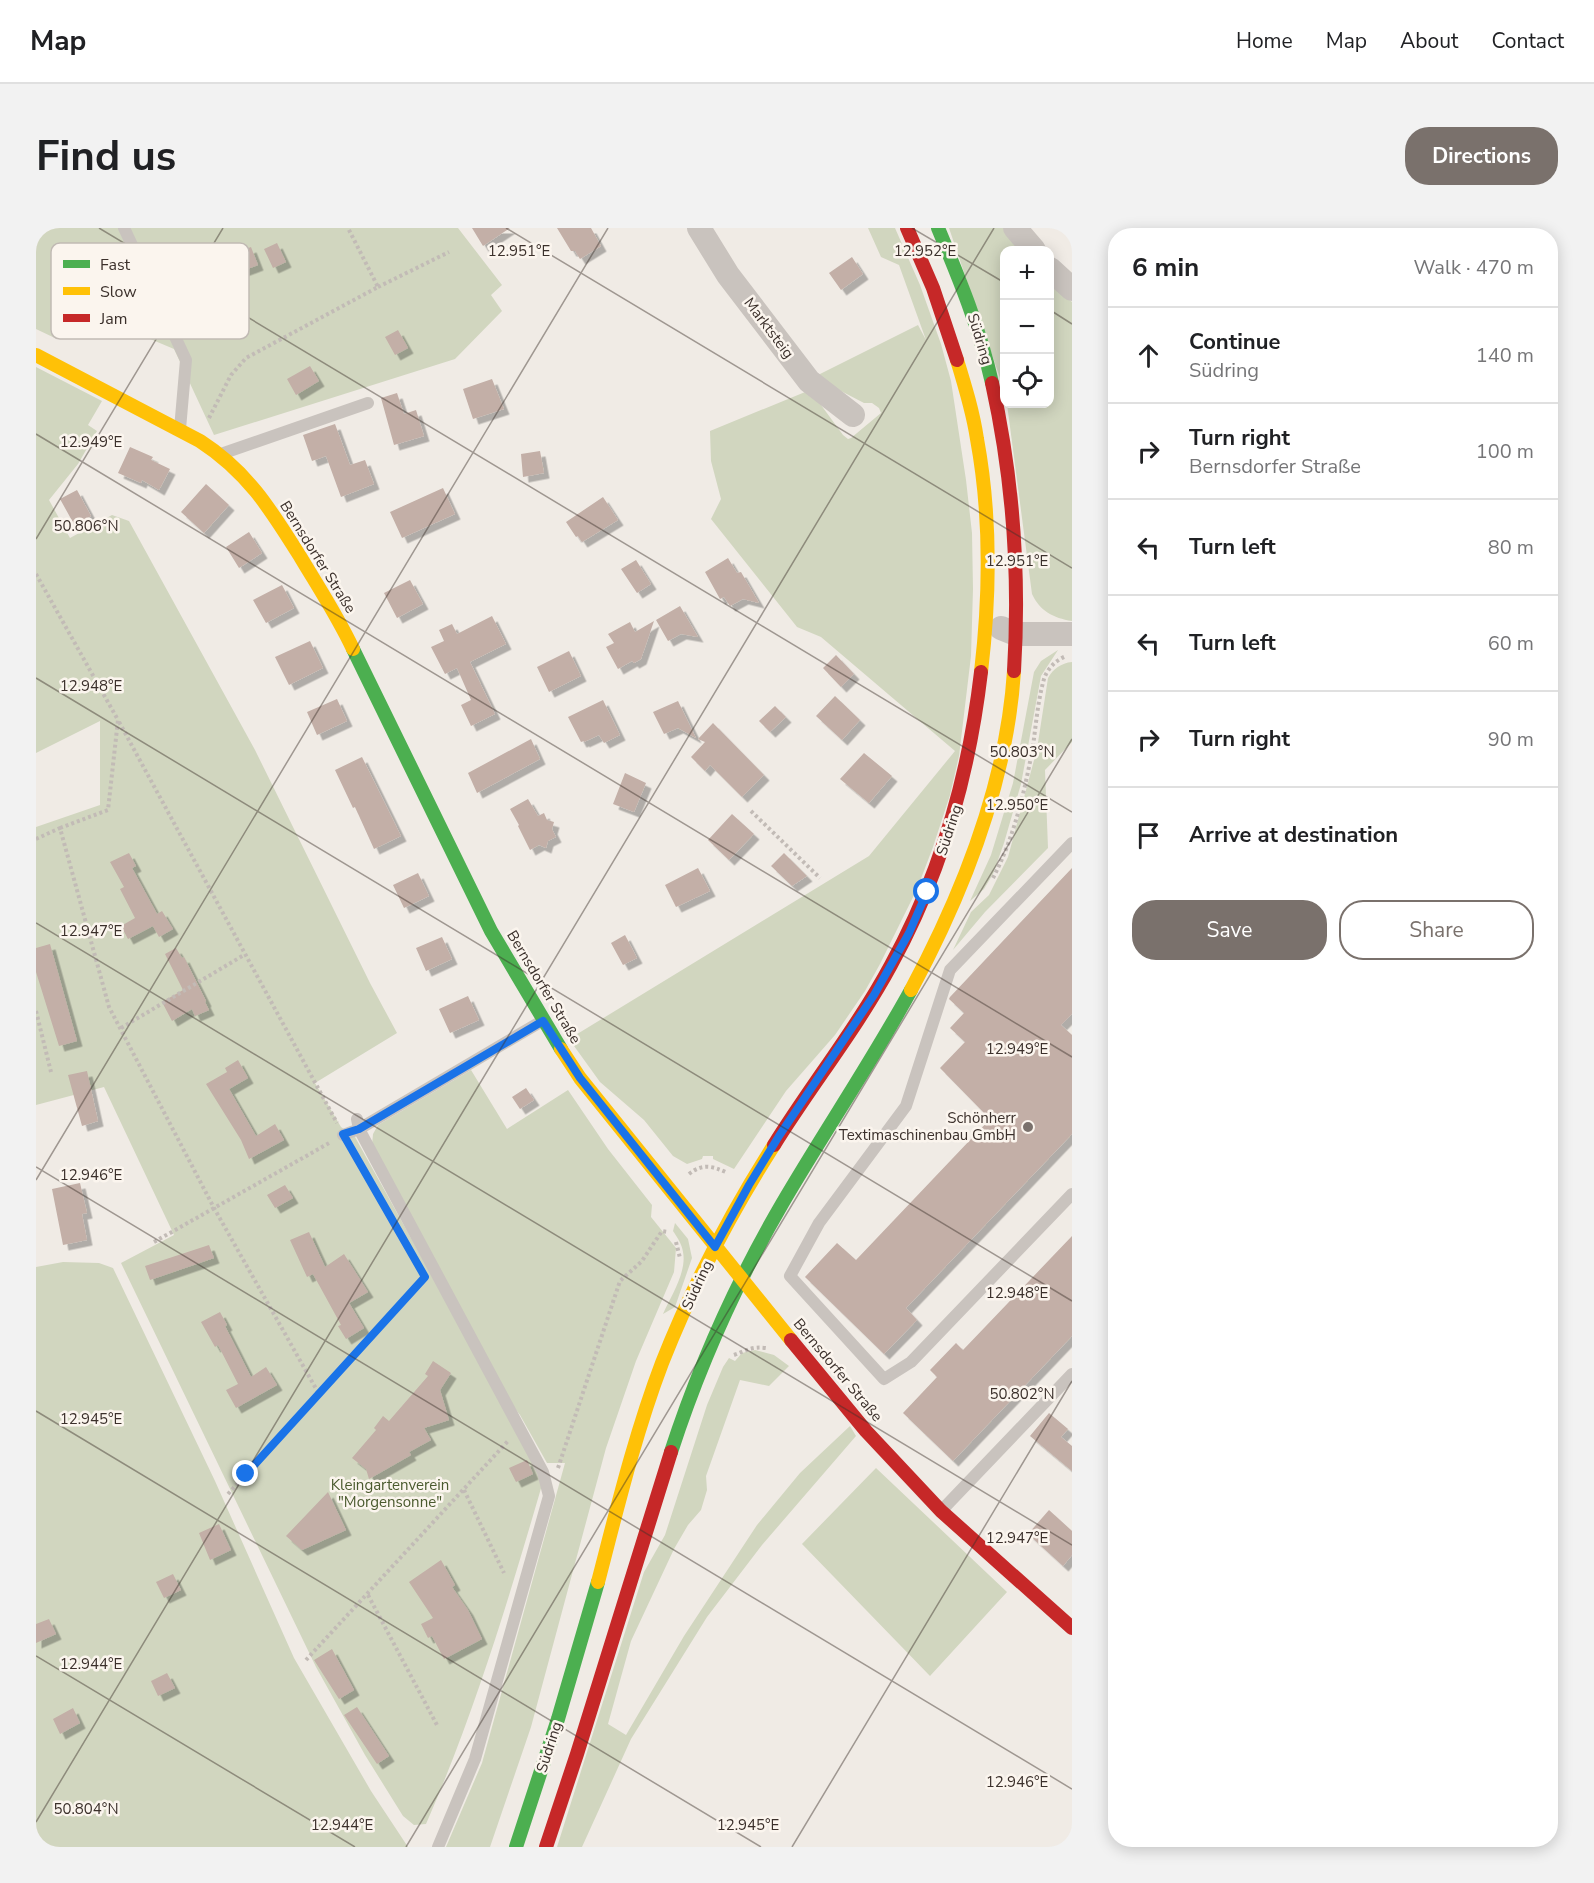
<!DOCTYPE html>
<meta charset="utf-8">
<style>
body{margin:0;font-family:"Nunito Sans",sans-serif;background:#f2f2f2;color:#202124}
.controls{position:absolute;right:18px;top:18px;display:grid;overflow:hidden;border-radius:12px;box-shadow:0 3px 15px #0003}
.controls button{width:54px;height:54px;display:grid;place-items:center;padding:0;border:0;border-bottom:2px solid #e0e0e0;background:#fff;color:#202124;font:30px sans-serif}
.stop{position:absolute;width:18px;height:18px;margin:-14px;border:4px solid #1a73e8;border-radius:50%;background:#fff}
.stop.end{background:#1a73e8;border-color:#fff;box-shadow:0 2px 6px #0008}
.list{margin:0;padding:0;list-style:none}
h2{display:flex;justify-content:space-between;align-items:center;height:78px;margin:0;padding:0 24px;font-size:26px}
h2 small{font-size:20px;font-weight:400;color:#757577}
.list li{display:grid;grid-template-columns:39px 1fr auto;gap:18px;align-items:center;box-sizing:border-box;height:96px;padding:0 24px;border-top:2px solid #e0e0e0}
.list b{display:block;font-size:22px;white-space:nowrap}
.list p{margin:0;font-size:20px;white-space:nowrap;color:#757577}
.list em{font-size:20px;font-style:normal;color:#757577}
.actions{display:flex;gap:12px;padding:18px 24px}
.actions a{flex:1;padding:14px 0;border:2px solid #7a716c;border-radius:24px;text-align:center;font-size:21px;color:#7a716c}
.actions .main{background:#7a716c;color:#fff}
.icon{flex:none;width:33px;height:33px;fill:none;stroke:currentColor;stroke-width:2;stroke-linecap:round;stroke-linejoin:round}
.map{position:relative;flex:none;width:1036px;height:1619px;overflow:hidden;border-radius:24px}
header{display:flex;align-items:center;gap:36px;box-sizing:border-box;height:84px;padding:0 30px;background:#fff;border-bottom:2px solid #e0e0e0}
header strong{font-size:28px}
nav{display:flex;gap:33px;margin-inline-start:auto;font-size:21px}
.intro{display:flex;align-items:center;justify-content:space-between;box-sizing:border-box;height:144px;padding:0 36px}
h1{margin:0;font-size:42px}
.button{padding:15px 27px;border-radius:24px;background:#7a716c;color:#fff;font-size:21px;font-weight:700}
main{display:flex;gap:36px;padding:0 36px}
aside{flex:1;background:#fff;border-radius:24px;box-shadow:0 3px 15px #0003}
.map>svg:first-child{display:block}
.green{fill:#d1d6bf}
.building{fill:#c3afa7;filter:url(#shadow)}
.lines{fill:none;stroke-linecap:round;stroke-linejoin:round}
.path{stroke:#c2bbb6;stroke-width:4;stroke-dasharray:3 3;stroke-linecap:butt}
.lane{stroke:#c9c3be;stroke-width:12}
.street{stroke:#c9c3be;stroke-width:24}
.fast{stroke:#4caf50;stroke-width:14}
.slow{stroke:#ffc107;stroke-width:14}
.jam{stroke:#c62828;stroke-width:14}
.route{stroke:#1a73e8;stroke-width:8}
.ticks{fill:none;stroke:#3b302b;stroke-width:1.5;stroke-opacity:0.45}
.poi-dot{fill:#7a716c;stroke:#fbf5ee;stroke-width:2}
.labels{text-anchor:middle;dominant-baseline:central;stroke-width:5;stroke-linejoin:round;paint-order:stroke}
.street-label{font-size:15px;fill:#3b302b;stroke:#fbf5ee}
.poi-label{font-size:15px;fill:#3b302b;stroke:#fbf5ee;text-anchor:end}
.park-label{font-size:15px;fill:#4a5a2e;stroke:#fbf5ee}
.key{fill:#fbf5ee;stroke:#c1bab4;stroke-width:1.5}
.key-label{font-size:16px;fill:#3b302b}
.ticks-label{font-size:15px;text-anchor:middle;fill:#3b302b;stroke:#fbf5ee;stroke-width:5;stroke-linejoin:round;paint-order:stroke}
</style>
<header>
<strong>Map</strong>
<nav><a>Home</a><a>Map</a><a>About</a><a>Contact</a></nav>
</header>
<div class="intro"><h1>Find us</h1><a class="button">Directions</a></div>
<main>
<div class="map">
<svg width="1036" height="1619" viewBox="0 0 1036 1619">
<defs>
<filter id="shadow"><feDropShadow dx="5.5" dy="5.5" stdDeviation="0" flood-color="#0004"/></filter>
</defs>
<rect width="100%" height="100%" fill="#f0ebe5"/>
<!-- green -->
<path class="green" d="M0,0H422L466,57L455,67L466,83L419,131L178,207L138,121L50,84L44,98L29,92L21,111L0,101Z
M832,0H859L884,57L905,116L915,153L930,252L936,305L937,361L935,428L923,528L914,567L897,619L881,661L844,736L829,763L799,807L750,863L698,941L677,931V928H667L666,931L651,936L637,928L608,892L564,854L533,811L833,628L919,523L785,409L761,399L675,291L685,271L675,233L674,203L774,162L807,207L812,211L815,210L845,185L843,180L836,175H828L778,149L882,97L890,112L863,37L845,29Z
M913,0H967L986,22H969L968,162Z
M1014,53L1036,74V393C1017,390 1004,383 996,366L971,176H1014Z
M0,139L66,173L52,197L61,203L42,236L13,272L34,310L76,287L93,293L219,522L334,755L361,805L279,855L305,899L319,909L508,1250C474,1367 439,1484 390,1596L378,1597L367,1588L329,1527L280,1439L85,1035L138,1007L68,859L0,877V599L64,577V493L0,525Z
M1022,422L1005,448L985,556L968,615L957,646L948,661L934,673L955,627L977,555L998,444L1005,433Z
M1036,434V514L1009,542L1012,620L949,684L917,722L935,684L953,667L972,629L1001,521L1012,450C1017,441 1025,435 1036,434Z
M435,842L471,901L532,862L572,921L616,977L615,989L640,1020L638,1044L600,1133L570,1220L495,1499L454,1619H410L446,1535L529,1235H511L484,1187L473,1173L336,917L337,906L342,897Z
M639,995L652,1011L656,1030L639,1079L627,1086C635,1068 651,1044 647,1024C646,1016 641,1009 637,1003Z
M27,1034L63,1035L77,1040L179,1253L258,1430L335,1563L372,1619H0V1039Z
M719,1122L738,1127L753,1138L733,1158L704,1152L670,1248L671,1262L665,1282L652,1297L638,1321L595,1413L572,1496L590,1507L648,1408L721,1297L764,1245L814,1198L820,1208L726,1317L671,1389L595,1511L546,1619H521L608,1344L629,1307L671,1177L687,1139L693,1130L699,1133L706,1125Z
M840,1240L971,1364L894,1448L766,1316Z"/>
<!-- building -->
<path class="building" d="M436,0H474L447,18Z
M521,0H555L565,18L544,31L539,23H535Z
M241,15L250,34L237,40L228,21Z
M215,19L222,37L201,45L194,27Z
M816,29L827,46L805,62L793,45Z
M362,102L372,120L359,127L349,109Z
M274,138L283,153L260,167L251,151Z
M456,151L468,181L437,191L427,161Z
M361,165L368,186L380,182L388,208L358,217L345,170Z
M299,196L314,237L329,232L338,256L305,269L290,228L276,233L267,207Z
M94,219L117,229L115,232L134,241L123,262L106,252L105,255L82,245Z
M504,223L508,245L487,249L485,226Z
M170,256L193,277L168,305L145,284Z
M407,260L419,286L366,310L354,284Z
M41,262L55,288L39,298L24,271Z
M567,269L582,292L546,314L542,308L540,309L530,294Z
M213,304L226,325L203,340L190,319Z
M692,330L701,345L705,344L723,375L707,371L694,378L688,369L684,371L669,344Z
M600,332L615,356L601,365L585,341Z
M374,352L387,376L361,390L348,365Z
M246,357L258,380L230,395L217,372Z
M644,378L662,409L645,406L632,413L620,392Z
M456,388L470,416L434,434L459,486L435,498L425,477L435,472L421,440L409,446L395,419L408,413L403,402L416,396L421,406Z
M618,393L605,431L598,435L596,433L582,441L570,419L578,415L572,406L594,394L599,404Z
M274,413L287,440L253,457L239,429Z
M533,423L545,448L513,464L501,439Z
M800,427L818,446L805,459L787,440Z
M799,468L824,492L806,512L780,488Z
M301,471L311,493L281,507L271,484Z
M567,472L584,507L568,515L563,507L548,514V513L545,514L532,489Z
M642,473L660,510L642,500L628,506L617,484Z
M739,478L750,489L734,504L723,493Z
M677,495L728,547L706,569L674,537L669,543L655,529L669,514L662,511Z
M495,511L504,531L441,565L432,545Z
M828,525L856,548L833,575L804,551Z
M326,529L365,608L338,621L319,579L317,580L299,542Z
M589,545L610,555L598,584L577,576Z
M492,571L502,588L508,585L511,592L518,594L516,601L520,609L512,613L510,620L503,617L494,622L482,598L483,597L474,581Z
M696,586L718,606L693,632L672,612Z
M93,625L100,638L96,640L121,686L126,683L137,701L123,709L117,698L92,711L85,698L99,690L84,661L88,659L74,634Z
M748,625L771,648L756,658L735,638Z
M662,640L674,663L640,679L629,657Z
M1036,640V786L1025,797L1036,807V906L870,1080L881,1092L848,1126L769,1049L801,1015L820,1032L954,891L904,840L929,814L914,800L928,785L913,771L914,769Z
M382,645L393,668L368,680L357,657Z
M589,707L601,730L587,737L575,715Z
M406,709L416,731L390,743L380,720Z
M14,716L41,813L23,818L0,744V720Z
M140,720L146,730L148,729L170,773L169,774L173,782L159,788L156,781L136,793L126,774L147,762L129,726Z
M432,768L443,792L414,805L403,781Z
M202,832L212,850L193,861L220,908L239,896L248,912L213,931L205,912L170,856L191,844L189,840Z
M51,843L62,893L46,898L32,847Z
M490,860L498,872L484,881L476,869Z
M44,955L51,985L46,986L51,1012L27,1017L16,961Z
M249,957L257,970L239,980L231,967Z
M273,1004L289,1039L308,1026L332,1064L313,1075L328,1100L310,1111L302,1098L305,1097L277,1046L271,1049L254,1012Z
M1036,1008V1108L917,1233L867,1185L901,1149L894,1142L920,1115L927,1122Z
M173,1017L178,1030L114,1052L109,1038Z
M184,1084L191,1097L189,1098L215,1149L230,1139L241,1157L200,1180L190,1162L202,1156L182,1117L179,1119L165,1094Z
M397,1133L415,1145L404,1162L413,1192L388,1200L395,1212L373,1224L375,1227L333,1251L330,1241L316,1230L340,1202L338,1200L347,1188L353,1193L392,1148L389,1146Z
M1013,1185L1032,1201L1025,1209L1036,1218V1243L994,1208Z
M491,1232L497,1246L480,1254L473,1240Z
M292,1264L310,1302L266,1322L250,1308Z
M1013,1282L1036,1303V1327L1027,1338L992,1306Z
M183,1296L195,1322L174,1332L163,1305Z
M405,1332L419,1357L416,1359L432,1382L446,1411L408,1431L396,1408L392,1410L385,1396L397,1390L373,1354Z
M137,1346L145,1362L128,1370L120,1354Z
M13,1391L20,1406L0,1415V1396Z
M296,1421L318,1462L303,1471L278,1432Z
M131,1445L139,1460L122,1468L115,1453Z
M321,1479L353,1528L341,1536L308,1487Z
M37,1480L44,1495L24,1506L17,1491Z"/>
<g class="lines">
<!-- path -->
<path class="path" d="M342,59L413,24
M173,190L195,147L210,130L342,59L312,0
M0,346L82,492
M715,583L784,650
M24,600L72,582L82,492L301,895
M0,611L24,600L73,779L178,980L283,1166
M957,650C978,610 989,562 997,518C1000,496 1002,472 1008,451C1011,441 1020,432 1030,428
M0,783L15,844
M85,800L208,727
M653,946C667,935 676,938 692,945
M118,1014L295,914
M640,1014L644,1030
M698,1127C709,1123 716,1118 730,1120
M522,1240L584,1053L606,1033L626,1003L632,1004
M428,1262L468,1345
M192,1266L388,1050
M332,1367L402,1499
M270,1432L473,1212"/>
<!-- lane -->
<path class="lane" d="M88,0L150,132L144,201
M185,226L332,175
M1036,615L914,742L870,878L783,995L754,1048L848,1151L875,1134L1036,966
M321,891L323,901L507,1244L513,1268L439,1531L402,1619
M307,907L323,901L506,793
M906,1282L1036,1146"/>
<!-- street -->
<path class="street" d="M663,0L692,47L773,153L817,187
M979,0L998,22
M1014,41L1036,61
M965,400L980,406H1036"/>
<!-- fast -->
<path class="fast" d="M902,0C923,50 944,101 956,155
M317,421L455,703L525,821
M635,1224C663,1138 700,1055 746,976C788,904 835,835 875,762
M480,1619L522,1491L562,1354"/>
<!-- slow -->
<path class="slow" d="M0,127L164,213C212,244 235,282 265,330C283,360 302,389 317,421
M921,132C929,158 937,184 941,211C955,287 954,368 945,444
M875,762C927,665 971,555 978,443
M525,821L544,850L755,1112
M562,1354C581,1281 599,1206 626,1135C656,1059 694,986 738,917"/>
<!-- jam -->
<path class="jam" d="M871,0L897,60L921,132
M956,155C977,250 984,346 978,443
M738,917C776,856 821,800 855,737C905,646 933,547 945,444
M755,1112L830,1203L905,1283L1036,1400
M510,1619L541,1526L635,1224"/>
</g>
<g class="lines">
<!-- route -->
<path class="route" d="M210,1246L389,1049L307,906L323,901L507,793L544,850L679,1019L713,957L743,908L838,767L873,705L891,664"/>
</g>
<!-- ticks -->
<path class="ticks" d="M63,0L1036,584M470,0L1036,340M876,0L969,55M1014,82L1036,96M0,206L1036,829M0,311L187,0M0,450L1036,1073M0,695L1036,1317M0,939L1036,1561M0,952L572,0M0,1183L725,1619M0,1428L319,1619M0,1594L958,0M370,1619L1036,511M756,1619L1036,1153"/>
<!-- markers -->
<circle class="poi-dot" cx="992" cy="899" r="6"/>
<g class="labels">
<!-- street labels -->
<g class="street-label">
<text transform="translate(733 100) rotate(53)">Marktsteig</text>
<text transform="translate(944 111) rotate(73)">Südring</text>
<text transform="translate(282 329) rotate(58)">Bernsdorfer Straße</text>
<text transform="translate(913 602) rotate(-72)">Südring</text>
<text transform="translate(508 759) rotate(59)">Bernsdorfer Straße</text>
<text transform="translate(661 1057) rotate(-65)">Südring</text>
<text transform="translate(802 1142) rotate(50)">Bernsdorfer Straße</text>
<text transform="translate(513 1519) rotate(-72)">Südring</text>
</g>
<!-- poi labels -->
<g class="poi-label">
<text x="980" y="890">Schönherr<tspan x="980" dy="17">Textimaschinenbau GmbH</tspan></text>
</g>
<!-- park labels -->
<g class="park-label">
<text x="354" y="1257">Kleingartenverein<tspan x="354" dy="17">"Morgensonne"</tspan></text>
</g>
</g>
<!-- legend -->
<rect x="15" y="15" width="198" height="96" rx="9" class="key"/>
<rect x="27" y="32" width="27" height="8" fill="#4caf50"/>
<rect x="27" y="59" width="27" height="8" fill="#ffc107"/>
<rect x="27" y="86" width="27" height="8" fill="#c62828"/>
<g class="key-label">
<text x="64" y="42">Fast</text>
<text x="64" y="69">Slow</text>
<text x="64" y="96">Jam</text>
</g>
<g class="ticks-label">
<text x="889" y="28">12.952°E</text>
<text x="483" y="28">12.951°E</text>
<text x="55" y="219">12.949°E</text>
<text x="50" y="303">50.806°N</text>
<text x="981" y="338">12.951°E</text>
<text x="55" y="463">12.948°E</text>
<text x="986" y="529">50.803°N</text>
<text x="981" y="582">12.950°E</text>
<text x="55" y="708">12.947°E</text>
<text x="981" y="826">12.949°E</text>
<text x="55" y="952">12.946°E</text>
<text x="981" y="1070">12.948°E</text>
<text x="986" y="1171">50.802°N</text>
<text x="55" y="1196">12.945°E</text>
<text x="981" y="1315">12.947°E</text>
<text x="55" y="1441">12.944°E</text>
<text x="981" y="1559">12.946°E</text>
<text x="50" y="1586">50.804°N</text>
<text x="306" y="1602">12.944°E</text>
<text x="712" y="1602">12.945°E</text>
</g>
</svg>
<div class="controls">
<button>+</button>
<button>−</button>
<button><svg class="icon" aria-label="locate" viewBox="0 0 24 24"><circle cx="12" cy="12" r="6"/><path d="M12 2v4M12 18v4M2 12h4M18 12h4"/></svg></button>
</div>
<div class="stop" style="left:891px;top:664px"></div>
<div class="stop end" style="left:210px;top:1246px"></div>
</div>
<aside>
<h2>6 min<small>Walk · 470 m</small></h2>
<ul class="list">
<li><svg class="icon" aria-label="ahead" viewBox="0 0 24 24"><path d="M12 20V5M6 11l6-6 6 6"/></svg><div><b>Continue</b><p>Südring</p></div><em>140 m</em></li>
<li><svg class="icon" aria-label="right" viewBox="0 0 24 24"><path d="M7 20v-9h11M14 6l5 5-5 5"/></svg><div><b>Turn right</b><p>Bernsdorfer Straße</p></div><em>100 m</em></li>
<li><svg class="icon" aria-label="left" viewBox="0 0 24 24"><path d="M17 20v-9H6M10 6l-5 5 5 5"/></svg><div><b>Turn left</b></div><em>80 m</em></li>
<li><svg class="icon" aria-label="left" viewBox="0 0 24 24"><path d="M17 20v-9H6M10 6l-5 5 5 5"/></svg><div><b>Turn left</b></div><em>60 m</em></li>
<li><svg class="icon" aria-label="right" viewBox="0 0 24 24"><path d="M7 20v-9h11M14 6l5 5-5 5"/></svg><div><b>Turn right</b></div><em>90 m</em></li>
<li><svg class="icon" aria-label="arrive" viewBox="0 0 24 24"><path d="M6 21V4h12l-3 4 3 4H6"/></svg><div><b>Arrive at destination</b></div></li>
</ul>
<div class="actions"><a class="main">Save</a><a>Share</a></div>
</aside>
</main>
